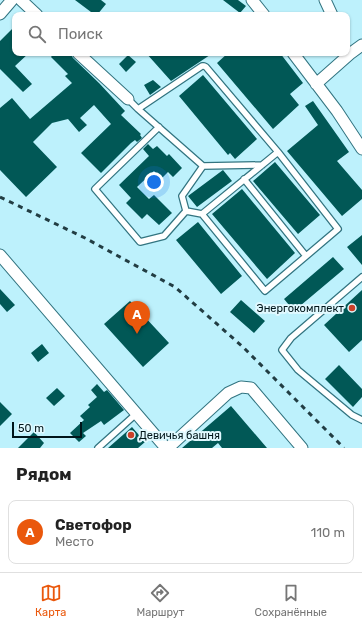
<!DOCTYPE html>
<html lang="ru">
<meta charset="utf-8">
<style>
body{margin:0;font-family:Rubik,sans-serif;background:#f6f6f6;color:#222}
.scale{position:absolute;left:12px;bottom:10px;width:70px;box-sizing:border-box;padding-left:4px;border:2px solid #00151a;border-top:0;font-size:11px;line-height:14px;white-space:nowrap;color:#00151a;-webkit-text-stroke:3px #e0f9ff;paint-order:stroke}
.you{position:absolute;left:154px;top:182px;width:14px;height:14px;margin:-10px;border:3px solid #fff;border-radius:50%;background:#1a73e8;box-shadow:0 0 0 6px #1a73e833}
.badge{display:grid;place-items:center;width:26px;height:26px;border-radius:50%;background:#ea580c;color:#fff;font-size:13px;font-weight:700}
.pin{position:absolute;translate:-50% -33px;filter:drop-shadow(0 1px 2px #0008)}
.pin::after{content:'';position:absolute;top:21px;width:14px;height:12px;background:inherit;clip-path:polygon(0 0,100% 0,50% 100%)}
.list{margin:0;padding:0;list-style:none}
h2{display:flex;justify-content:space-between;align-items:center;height:52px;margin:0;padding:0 16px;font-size:17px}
h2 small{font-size:13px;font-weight:400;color:#767676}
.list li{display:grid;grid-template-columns:26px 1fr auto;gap:12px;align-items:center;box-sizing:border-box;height:64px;margin:0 8px 8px;padding:0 8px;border:1px solid #e0e0e0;border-radius:8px}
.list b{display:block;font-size:15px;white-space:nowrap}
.list p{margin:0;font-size:13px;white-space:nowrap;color:#767676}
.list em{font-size:13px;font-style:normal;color:#767676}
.icon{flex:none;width:22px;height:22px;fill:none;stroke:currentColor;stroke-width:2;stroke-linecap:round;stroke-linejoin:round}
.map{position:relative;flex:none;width:362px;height:448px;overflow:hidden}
.search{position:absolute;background:#fff;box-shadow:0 1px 3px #0004;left:12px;right:12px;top:12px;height:44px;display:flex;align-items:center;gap:10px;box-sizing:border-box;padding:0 14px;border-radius:8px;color:#767676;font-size:15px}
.sheet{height:124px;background:#fff}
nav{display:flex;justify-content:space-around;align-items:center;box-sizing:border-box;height:56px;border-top:1px solid #e0e0e0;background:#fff;font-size:11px;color:#767676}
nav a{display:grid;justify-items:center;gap:2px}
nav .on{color:#ea580c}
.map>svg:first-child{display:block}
.building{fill:#015856}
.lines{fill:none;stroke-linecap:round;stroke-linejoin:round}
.service-casing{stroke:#327480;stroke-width:8}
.minor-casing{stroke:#327480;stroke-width:13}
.service{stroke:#fff;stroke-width:5.5}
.minor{stroke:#fff;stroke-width:11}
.rail{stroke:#223d43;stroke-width:3;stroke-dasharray:5 5;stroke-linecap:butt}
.poi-dot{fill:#cb4029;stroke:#e0f9ff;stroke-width:1.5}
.labels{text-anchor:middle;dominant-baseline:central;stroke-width:4;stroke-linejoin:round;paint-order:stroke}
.poi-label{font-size:11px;fill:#00151a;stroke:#e0f9ff;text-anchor:end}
</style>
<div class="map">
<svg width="362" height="448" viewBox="0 0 362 448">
<rect width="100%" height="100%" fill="#bdf1fc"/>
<!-- building -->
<path class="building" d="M75,0H101L106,4L97,15H95Z
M223,0H238L246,6L240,13Z
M15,26V53H29L15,66L32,84L23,92L0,69V41Z
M54,53H70L73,58L99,83L125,111L121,115L141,134L140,135L142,138L137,142L135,140L131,143L101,173L81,153L111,124L94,105L80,118L87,125L79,132L68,119L52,123L33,142L57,167L26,197L0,170V108L12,98L30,119L72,83L65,76L68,74L51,57Z
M146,53H213L171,81Z
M228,53H280L303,83L290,94L299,105L273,129L217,63Z
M128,55L136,62L126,72L119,64Z
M203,75L257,139L235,159L230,153L228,155L179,96Z
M153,80L161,87L150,95L144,85Z
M313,101L349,152L337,161L362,190V199L342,216L287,151L318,125L305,106Z
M148,144L153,149L157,146L167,156L169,154L182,168L173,177L168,172L161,179L154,171L137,187L149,199L154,195L172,213L159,225L147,214L142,219L126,203L131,198L119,185L149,156L143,149Z
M275,162L320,215L298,234L253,181Z
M223,170L232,181L197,207L188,196Z
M242,189L295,253L267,279L212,214Z
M198,222L242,276L221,294L176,240Z
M362,235V265L347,247Z
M333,257L344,269L294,311L284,299Z
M0,289L15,305L7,312L0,304Z
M362,290V340L349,352L324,325Z
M241,300L265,321L254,333L230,312Z
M130,301L169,343L143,367L104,324Z
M42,344L49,353L38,362L31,353Z
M339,365L362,389V397L353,407L325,379Z
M97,384L104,392L107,390L124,410L104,425L101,421L83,433L86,436L79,442L70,433L84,420L80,416L90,407L88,405L97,397L91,390Z
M57,388L65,396L54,406L46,398Z
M0,402L12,414L0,426Z
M231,406L267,448H222L218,443L212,448H182Z
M132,427L145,442L138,448H108Z
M34,432L44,443L40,448H18Z"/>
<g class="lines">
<defs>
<path id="service" d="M128,99L138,109L203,166L182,196L186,211L164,236L140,242L95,189L159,127
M138,109L202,66H204L206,67L278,152L338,229L265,291L202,214L186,211
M203,166L262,165
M244,179L306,256
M202,214L278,152
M362,277L291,338L282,350L298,370L352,415L362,420
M98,448L136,414"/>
<path id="minor" d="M21,0L37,15
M252,0L264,15
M325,0L332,15
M0,14L12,0
M78,53L128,99
M293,53L337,111L362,149
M316,84L351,53L362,45
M0,255L166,448
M168,448L228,393L241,387L251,388L302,448"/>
</defs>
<!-- service casing -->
<use href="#service" class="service-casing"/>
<!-- minor casing -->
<use href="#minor" class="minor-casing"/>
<!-- service -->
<use href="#service" class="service"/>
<!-- minor -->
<use href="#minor" class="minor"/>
<!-- rail -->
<path class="rail" d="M0,197L85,238L175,287L243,347L344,448"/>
</g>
<!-- markers -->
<g class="poi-dot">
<circle cx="352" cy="308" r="4"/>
<circle cx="131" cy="435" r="4"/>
</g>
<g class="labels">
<!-- poi labels -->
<g class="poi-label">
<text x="344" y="308">Энергокомплект</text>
<text x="139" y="435" text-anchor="start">Девичья башня</text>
</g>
</g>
</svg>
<div class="scale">50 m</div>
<div class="you"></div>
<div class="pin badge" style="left:137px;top:334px">A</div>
<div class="search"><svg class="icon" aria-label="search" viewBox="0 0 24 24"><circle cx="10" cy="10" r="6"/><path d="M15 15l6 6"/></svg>Поиск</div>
</div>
<section class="sheet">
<h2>Рядом<small></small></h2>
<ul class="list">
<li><span class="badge">A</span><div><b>Светофор</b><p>Место</p></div><em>110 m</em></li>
</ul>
</section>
<nav>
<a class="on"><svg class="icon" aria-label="map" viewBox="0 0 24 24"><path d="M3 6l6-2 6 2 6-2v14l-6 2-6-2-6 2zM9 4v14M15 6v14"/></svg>Карта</a>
<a><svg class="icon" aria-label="directions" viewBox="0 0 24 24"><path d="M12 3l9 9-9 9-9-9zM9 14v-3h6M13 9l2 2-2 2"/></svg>Маршрут</a>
<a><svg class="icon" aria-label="saved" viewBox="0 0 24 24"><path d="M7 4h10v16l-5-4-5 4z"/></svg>Сохранённые</a>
</nav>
